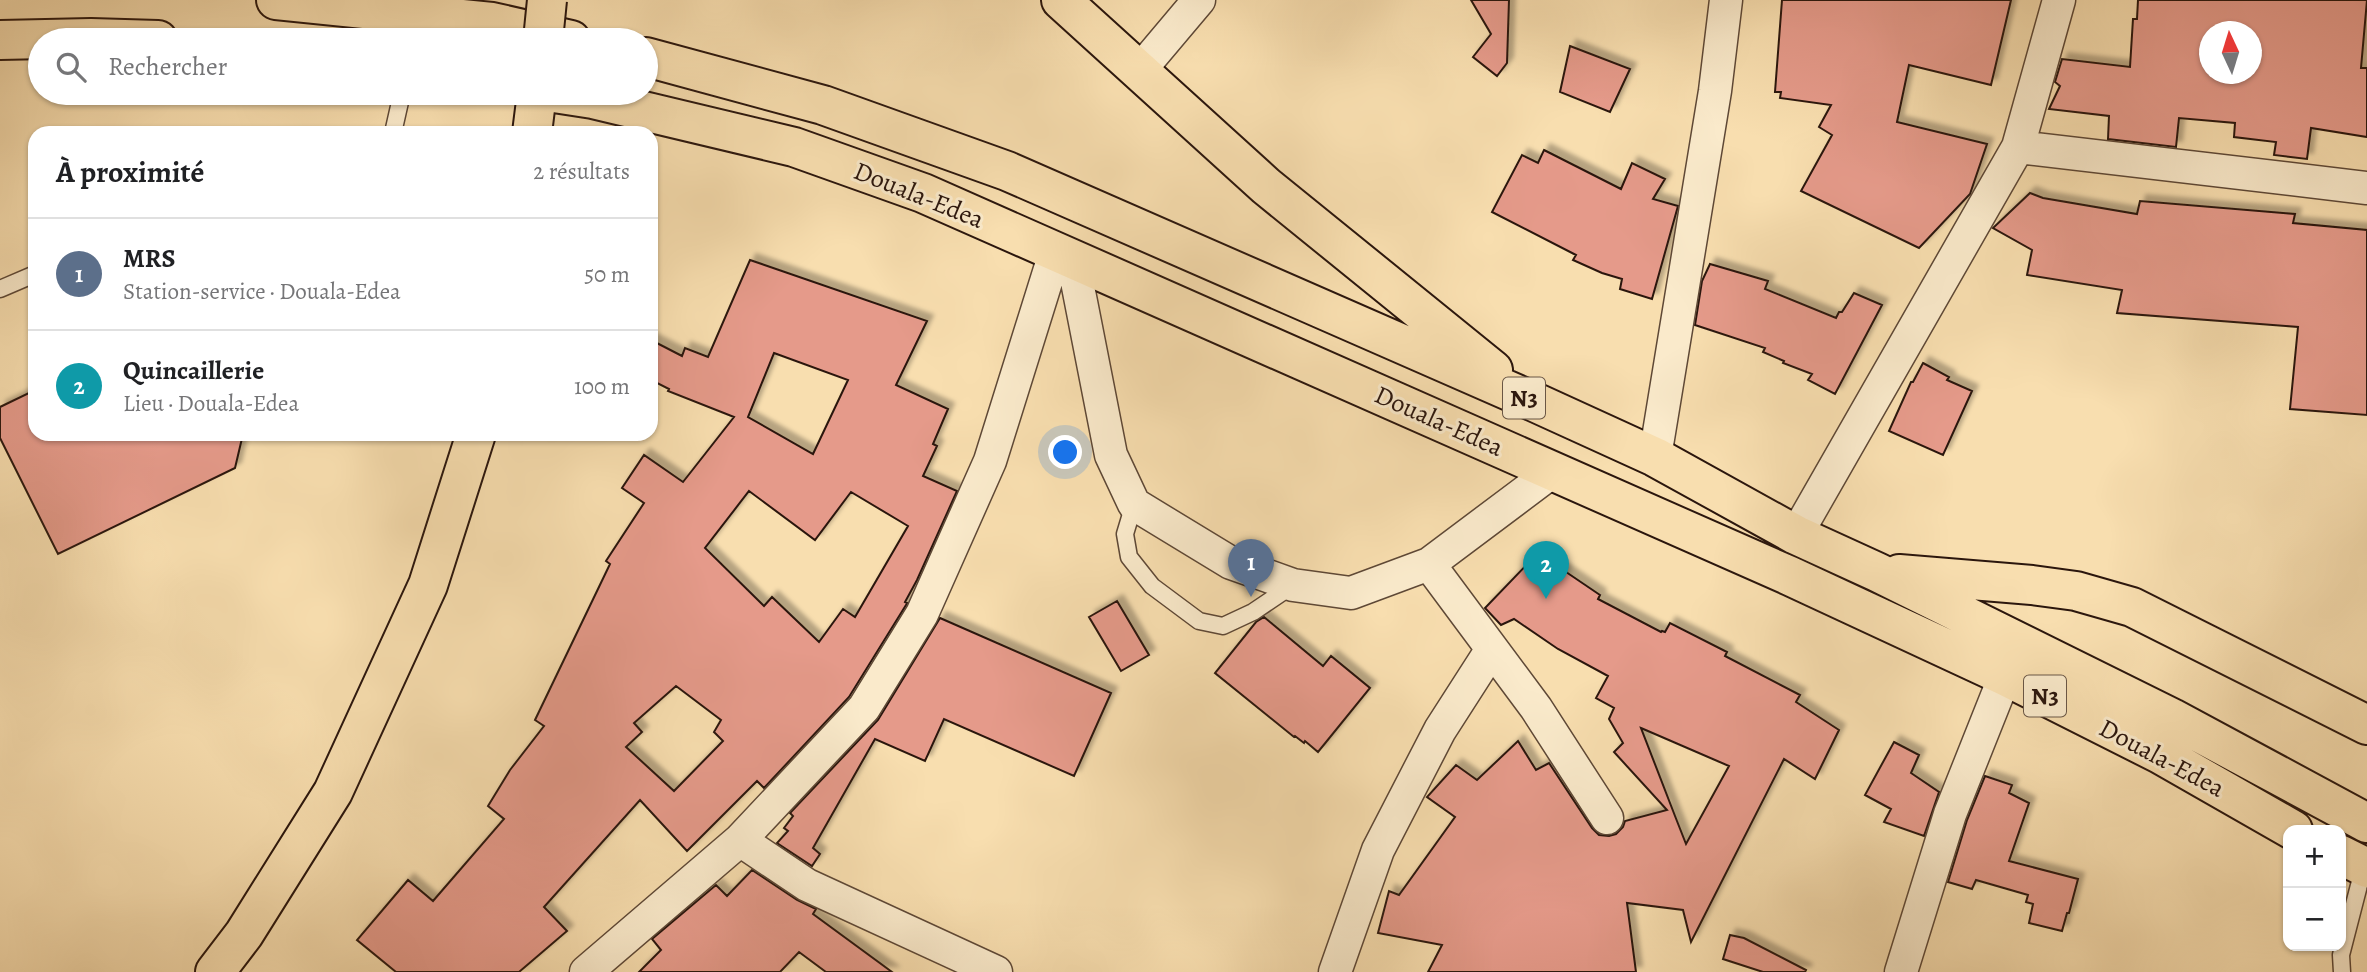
<!DOCTYPE html>
<html lang="fr">
<meta charset="utf-8">
<style>
body{margin:0;font-family:Alegreya,serif;background:#f6f6f6;color:#202124}
.controls{position:absolute;right:21px;bottom:21px;display:grid;overflow:hidden;border-radius:14px;box-shadow:0 2px 5px #0004}
.controls button{width:63px;height:63px;display:grid;place-items:center;padding:0;border:0;border-bottom:2px solid #e0e0e0;background:#fff;color:#202124;font:35px sans-serif}
.compass{position:absolute;left:2199px;top:21px;width:63px;height:63px;border-radius:50%;background:#fff;box-shadow:0 2px 5px #0004;rotate:356deg}
.you{position:absolute;left:1066px;top:453px;width:24px;height:24px;margin:-18px;border:5px solid #fff;border-radius:50%;background:#1a73e8;box-shadow:0 0 0 10px #1a73e833}
.badge{display:grid;place-items:center;width:46px;height:46px;border-radius:50%;background:#8f2418;color:#fff;font-size:23px;font-weight:700}
.pin{position:absolute;translate:-50% -58px;filter:drop-shadow(0 2px 4px #0008)}
.pin::after{content:'';position:absolute;top:37px;width:24px;height:21px;background:inherit;clip-path:polygon(0 0,100% 0,50% 100%)}
.list{margin:0;padding:0;list-style:none}
h2{display:flex;justify-content:space-between;align-items:center;height:91px;margin:0;padding:0 28px;font-size:30px}
h2 small{font-size:23px;font-weight:400;color:#757577}
.list li{display:grid;grid-template-columns:46px 1fr auto;gap:21px;align-items:center;box-sizing:border-box;height:112px;padding:0 28px;border-top:2px solid #e0e0e0}
.list b{display:block;font-size:26px;white-space:nowrap}
.list p{margin:0;font-size:23px;white-space:nowrap;color:#757577}
.list em{font-size:23px;font-style:normal;color:#757577}
.icon{flex:none;width:38px;height:38px;fill:none;stroke:currentColor;stroke-width:2;stroke-linecap:round;stroke-linejoin:round}
.map{position:relative;flex:none;width:2367px;height:972px;overflow:hidden}
.search{position:absolute;background:#fff;box-shadow:0 2px 5px #0004;left:28px;top:28px;width:630px;height:77px;display:flex;align-items:center;gap:18px;box-sizing:border-box;padding:0 24px;border-radius:38px;color:#757577;font-size:26px}
.panel{position:absolute;background:#fff;box-shadow:0 2px 5px #0004;left:28px;top:126px;width:630px;height:315px;border-radius:21px}
.map>svg:first-child{display:block}
.building{fill:#e59a8a;stroke:#2b160d;stroke-width:2;fill-rule:evenodd;filter:url(#shadow)}
.lines{fill:none;stroke-linecap:round;stroke-linejoin:round}
.service-casing{stroke:#5e4836;stroke-width:19}
.minor-casing{stroke:#5e4836;stroke-width:35}
.trunk-casing{stroke:#2b160d;stroke-width:42}
.service{stroke:#faeacb;stroke-width:16}
.minor{stroke:#faeacb;stroke-width:32}
.trunk{stroke:#f8deaf;stroke-width:38}
.trunk-bridge-casing{stroke:#2b160d;stroke-width:42;stroke-linecap:butt}
.trunk-bridge{stroke:#f8deaf;stroke-width:38}
.labels{text-anchor:middle;dominant-baseline:central;stroke-width:6;stroke-linejoin:round;paint-order:stroke}
.shield{fill:#faeacb;stroke:#695646;stroke-width:2}
.shield-label{font-size:24px;font-weight:bold;fill:#2b160d}
.street-label{font-size:26px;fill:#2b160d;stroke:#faeacb}
</style>
<div class="map">
<svg width="2367" height="972" viewBox="0 0 2367 972">
<defs>
<filter id="shadow"><feDropShadow dx="6" dy="-6" stdDeviation="2" flood-color="#0004"/></filter>
</defs>
<rect width="100%" height="100%" fill="#f8deaf"/>
<filter id="stains"><feTurbulence type="fractalNoise" baseFrequency=".00286" numOctaves="4"/><feColorMatrix values="0 0 0 0 .2 0 0 0 0 .09 0 0 0 0 .02 0 0 0 .5 -.17"/></filter>
<radialGradient id="worn" r=".72"><stop offset=".6" stop-color="#630" stop-opacity="0"/><stop offset="1" stop-color="#630" stop-opacity=".3"/></radialGradient>
<!-- building -->
<path class="building" d="M1471,0H1509L1507,63L1497,76L1473,57L1491,34Z
M1782,0H2011L1991,85L1909,65L1897,122L1987,144L1970,194L1919,248L1801,191L1832,135L1819,127L1831,105L1780,98L1781,92H1775Z
M2138,0H2367L2361,68H2367V137L2311,128L2307,159L2274,155L2276,142L2234,137L2235,123L2179,118L2176,147L2108,139L2109,116L2049,109L2060,86L2055,82L2062,59L2130,67L2133,19H2137ZM2209,32H2251V74H2209Z
M1570,46L1630,69L1610,112L1560,92Z
M1544,150L1621,189L1632,163L1665,179L1653,199L1678,206L1652,299L1620,289L1622,279L1602,273L1573,260L1576,255L1492,212L1522,155L1538,163Z
M2030,193L2043,198L2137,214L2140,201L2295,214L2293,223L2367,230V415L2290,409L2298,327L2117,313L2122,290L2027,275L2032,250L1993,228Z
M750,260L927,321L896,385L948,409L933,444L937,446L923,476L957,491L917,580L905,602L907,603L906,605L849,697L764,788L757,781L687,851L640,800L544,907L567,931L519,972H396L357,940L408,880L433,901L504,819L488,806L510,770L544,726L535,720L610,564L606,561L644,503L622,488L644,455L683,482L734,417L668,391L669,389L651,380V340L682,356L685,348L708,357ZM774,353L848,380L813,454L748,417ZM749,491L815,540L851,492L908,526L855,617L843,609L819,642L772,597L764,606L705,548ZM676,686L721,720L714,732L723,741L674,791L626,747L642,732L634,723Z
M1710,264L1768,281L1765,289L1836,318L1839,312H1842L1854,293L1882,305L1835,394L1808,380L1812,374L1783,363L1784,361L1763,352L1765,348L1695,325L1702,281Z
M1923,363L1949,377L1947,380L1972,391L1943,455L1889,431L1911,382H1913Z
M35,390V434H243L235,468L58,554L0,438V407Z
M1538,553L1600,595L1598,599L1661,632L1662,631L1665,632L1670,623L1727,652L1725,656L1800,695L1796,702L1839,730L1815,779L1784,759L1691,942L1683,910L1627,903L1636,972H1428L1442,945L1378,933L1389,891L1399,895L1455,817L1427,797L1456,765L1477,780L1518,741L1536,770L1549,763L1592,828L1599,835L1609,836L1616,834L1623,827L1625,821L1667,810L1614,752L1623,743L1609,719L1614,708L1596,698L1608,676L1558,649L1514,619L1501,625L1485,608ZM1641,728L1729,766L1686,844L1675,816Z
M1117,601L1149,655L1121,671L1089,617Z
M1264,617L1323,666L1331,656L1370,688L1318,752L1305,741L1304,743L1295,736L1294,737L1215,673L1256,622Z
M940,618L1111,693L1074,776L944,719L925,761L875,739L813,848L820,854L812,866L777,843L788,831L784,828L793,816L790,813L878,720Z
M1894,742L1919,755L1911,773L1939,792L1924,836L1884,822L1891,809L1865,795Z
M1985,776L2012,785L2009,793L2029,803L2009,861L2078,879L2069,913H2067L2062,931L2029,923L2033,904L2026,902L2028,895L1976,880L1972,889L1948,882L1967,820Z
M752,870L797,900L816,909L813,914L892,972H826L799,952L780,972H639L661,950L652,939L716,885L727,896Z
M1730,935L1744,938L1806,970L1805,972H1763L1723,959Z"/>
<g class="lines">
<defs>
<path id="service" d="M393,133L402,93
M0,289L35,274
M1134,504L1125,534L1129,557L1152,586L1199,621L1223,626L1253,612L1293,585
M2342,972L2341,955L2364,866"/>
<path id="minor" d="M1140,70L1199,0
M2018,147L2367,188
M1073,261L1111,455L1134,504L1231,563L1293,585L1351,593L1429,564L1553,471
M1655,457L1715,91L1726,0
M1796,535L2018,147L2059,0
M1429,564L1536,708L1607,818
M740,840L807,885L996,972
M586,972L740,840L864,708L922,614L990,461L1055,253
M1335,972L1378,850L1440,730L1492,649
M1901,972L1950,814L2005,676"/>
<path id="trunk" d="M276,0L492,22L571,40
M1061,0L1266,186L1493,370
M0,40L91,38L158,40
M646,57L823,105L1007,171L1530,400L1655,457L1796,535L1877,572L2172,718L2367,823
M554,93L593,99L794,147L923,193L1790,576L2005,676L2160,754L2293,830
M532,133L537,93
M1899,574L2032,585L2076,591L2132,607L2367,725
M2341,855L2367,868
M215,972L244,934L333,792L428,585L476,434"/>
</defs>
<!-- service casing -->
<use href="#service" class="service-casing"/>
<!-- minor casing -->
<use href="#minor" class="minor-casing"/>
<!-- trunk casing -->
<use href="#trunk" class="trunk-casing"/>
<!-- service -->
<use href="#service" class="service"/>
<!-- minor -->
<use href="#minor" class="minor"/>
<!-- trunk -->
<use href="#trunk" class="trunk"/>
<defs>
<path id="trunk-bridge" d="M543,40L547,0"/>
</defs>
<!-- trunk-bridge casing -->
<use href="#trunk-bridge" class="trunk-bridge-casing"/>
<!-- trunk-bridge -->
<use href="#trunk-bridge" class="trunk-bridge"/>
</g>
<g class="labels">
<!-- shield labels -->
<g class="shield">
<rect x="1503" y="377.5" width="42" height="41" rx="5"/>
<rect x="2024" y="675.5" width="42" height="41" rx="5"/>
</g>
<g class="shield-label">
<text x="1524" y="398">N3</text>
<text x="2045" y="696">N3</text>
</g>
<!-- street labels -->
<g class="street-label">
<text transform="translate(919 195) rotate(22)">Douala-Edea</text>
<text transform="translate(1439 421) rotate(24)">Douala-Edea</text>
<text transform="translate(2162 758) rotate(28)">Douala-Edea</text>
</g>
</g>
<rect width="100%" height="100%" filter="url(#stains)"/>
<rect width="100%" height="100%" fill="url(#worn)"/>
</svg>
<div class="controls">
<button>+</button>
<button>−</button>
</div>
<svg class="compass" viewBox="-18 -18 36 36"><path d="M0-13l5 13h-10z" fill="#e53935"/><path d="M0 13l5-13h-10z" fill="#757577"/></svg>
<div class="you"></div>
<div class="pin badge" style="left:1251px;top:597px;background:#5c6f8a">1</div>
<div class="pin badge" style="left:1546px;top:599px;background:#0f9aa8">2</div>
<div class="search"><svg class="icon" aria-label="search" viewBox="0 0 24 24"><circle cx="10" cy="10" r="6"/><path d="M15 15l6 6"/></svg>Rechercher</div>
<section class="panel">
<h2>À proximité<small>2 résultats</small></h2>
<ul class="list">
<li><span class="badge" style="background:#5c6f8a">1</span><div><b>MRS</b><p>Station-service · Douala-Edea</p></div><em>50 m</em></li>
<li><span class="badge" style="background:#0f9aa8">2</span><div><b>Quincaillerie</b><p>Lieu · Douala-Edea</p></div><em>100 m</em></li>
</ul>
</section>
</div>
